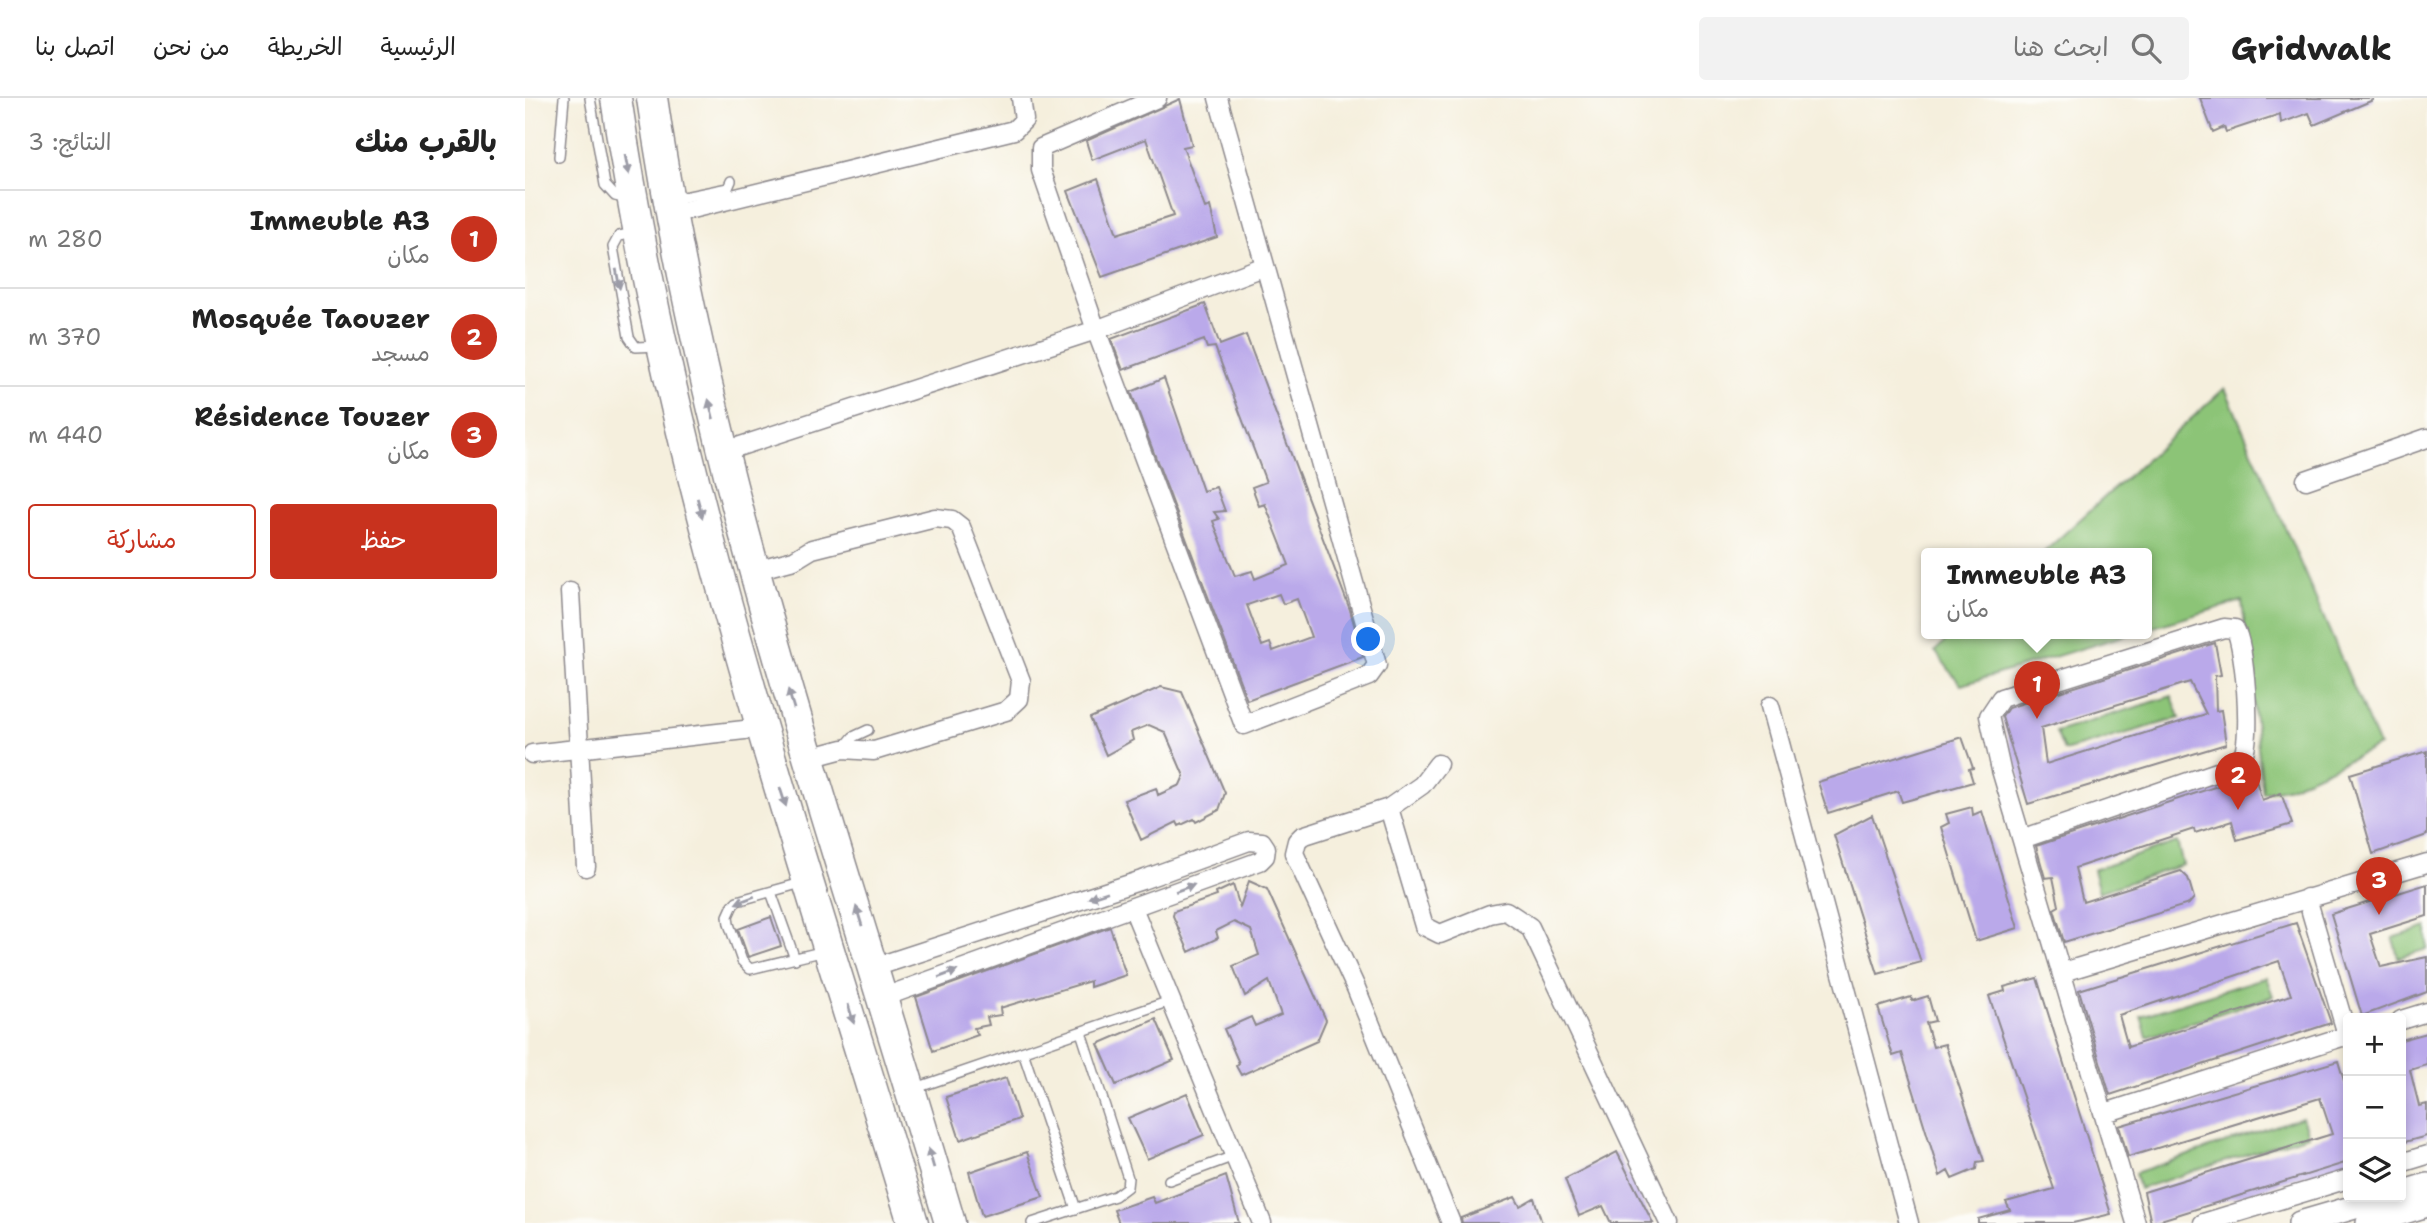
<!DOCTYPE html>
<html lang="ar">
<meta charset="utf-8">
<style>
body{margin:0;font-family:"Shantell Sans","Playpen Sans Arabic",sans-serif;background:#f2f2f2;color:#222;direction:rtl}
.controls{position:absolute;right:21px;bottom:21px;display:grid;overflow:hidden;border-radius:7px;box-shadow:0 4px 10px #0003}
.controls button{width:63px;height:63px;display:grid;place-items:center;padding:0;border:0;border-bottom:2px solid #e0e0e0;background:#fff;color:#222;font:35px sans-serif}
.you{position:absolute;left:844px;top:542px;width:24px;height:24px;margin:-18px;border:5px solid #fff;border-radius:50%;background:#1a73e8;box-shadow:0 0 0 10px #1a73e833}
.badge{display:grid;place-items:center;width:46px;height:46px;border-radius:50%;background:#c8321e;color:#fff;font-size:23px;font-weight:700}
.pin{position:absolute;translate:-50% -58px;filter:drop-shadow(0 2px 4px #0008)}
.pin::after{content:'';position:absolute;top:37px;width:24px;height:21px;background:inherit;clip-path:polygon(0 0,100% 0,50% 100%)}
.popup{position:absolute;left:1396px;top:450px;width:231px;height:91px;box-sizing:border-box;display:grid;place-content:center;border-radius:7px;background:#fff;filter:drop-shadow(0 2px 5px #0005);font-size:23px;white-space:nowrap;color:#767676}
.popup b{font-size:26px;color:#222}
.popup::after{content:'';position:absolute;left:50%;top:100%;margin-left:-14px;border:14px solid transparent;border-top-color:#fff}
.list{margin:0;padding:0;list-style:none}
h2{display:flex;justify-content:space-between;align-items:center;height:91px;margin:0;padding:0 28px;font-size:30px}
h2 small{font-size:23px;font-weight:400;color:#767676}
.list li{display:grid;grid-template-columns:46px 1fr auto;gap:21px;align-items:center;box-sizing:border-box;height:98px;padding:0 28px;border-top:2px solid #e0e0e0}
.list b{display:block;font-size:26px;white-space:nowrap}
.list p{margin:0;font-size:23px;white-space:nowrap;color:#767676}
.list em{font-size:23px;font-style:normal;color:#767676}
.actions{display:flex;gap:14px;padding:21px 28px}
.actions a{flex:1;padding:16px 0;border:2px solid #c8321e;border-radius:7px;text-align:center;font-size:24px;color:#c8321e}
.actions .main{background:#c8321e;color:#fff}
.icon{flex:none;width:38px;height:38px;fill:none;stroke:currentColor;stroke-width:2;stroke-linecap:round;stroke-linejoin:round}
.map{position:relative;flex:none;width:1902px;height:1125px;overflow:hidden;direction:ltr}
header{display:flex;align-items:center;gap:42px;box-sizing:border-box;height:98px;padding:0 35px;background:#fff;border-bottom:2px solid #e0e0e0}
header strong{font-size:33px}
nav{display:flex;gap:38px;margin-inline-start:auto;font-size:24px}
.search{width:490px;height:63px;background:#f2f2f2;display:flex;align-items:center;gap:18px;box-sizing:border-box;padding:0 24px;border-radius:7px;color:#767676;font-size:26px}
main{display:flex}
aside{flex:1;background:#fff}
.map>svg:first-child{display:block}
.green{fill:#8cc477;stroke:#577359;stroke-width:2}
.building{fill:#baa9ea;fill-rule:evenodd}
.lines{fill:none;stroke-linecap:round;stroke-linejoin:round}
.service-casing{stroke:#8c888c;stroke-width:12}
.minor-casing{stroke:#8c888c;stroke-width:21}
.tertiary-casing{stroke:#8c888c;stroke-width:26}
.primary-casing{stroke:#8c888c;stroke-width:33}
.service{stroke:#fff;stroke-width:9}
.minor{stroke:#fff;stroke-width:18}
.tertiary{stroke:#fff;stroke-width:23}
.primary{stroke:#fff;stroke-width:30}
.oneway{fill:#9c9ca7}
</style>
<header>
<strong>Gridwalk</strong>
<div class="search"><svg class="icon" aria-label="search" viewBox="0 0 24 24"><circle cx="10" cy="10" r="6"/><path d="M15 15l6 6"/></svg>ابحث هنا</div>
<nav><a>الرئيسية</a><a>الخريطة</a><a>من نحن</a><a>اتصل بنا</a></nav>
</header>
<main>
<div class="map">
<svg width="1902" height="1125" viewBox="0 0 1902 1125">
<rect width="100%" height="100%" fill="#fdfcf7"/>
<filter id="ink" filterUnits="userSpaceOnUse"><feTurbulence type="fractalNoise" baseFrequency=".0143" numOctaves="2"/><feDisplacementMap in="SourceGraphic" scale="14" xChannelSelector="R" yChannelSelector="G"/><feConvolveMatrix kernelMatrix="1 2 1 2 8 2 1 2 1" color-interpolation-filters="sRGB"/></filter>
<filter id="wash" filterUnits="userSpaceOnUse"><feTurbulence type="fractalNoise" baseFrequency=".00686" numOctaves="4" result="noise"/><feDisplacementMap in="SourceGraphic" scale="28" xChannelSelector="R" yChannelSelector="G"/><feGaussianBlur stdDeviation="1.57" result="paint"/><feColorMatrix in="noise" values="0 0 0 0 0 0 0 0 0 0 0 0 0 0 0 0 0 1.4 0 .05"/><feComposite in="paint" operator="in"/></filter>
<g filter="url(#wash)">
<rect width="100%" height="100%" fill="#f5efdd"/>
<!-- green -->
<path class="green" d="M1700,290L1854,648L1765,689L1738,695L1717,503L1622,531V455H1518Z
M1429,535H1608L1436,587L1410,553Z
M1647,598L1655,620L1539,653L1531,634Z
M1652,744L1658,767L1574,794L1568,772Z
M1902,829V851L1873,860L1868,840Z
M1741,879L1748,898L1622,939L1616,918Z
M1777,1019L1783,1037L1614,1091L1610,1075Z"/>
<g id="blocks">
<!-- building -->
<path class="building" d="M1675,0H1848V2L1789,27L1784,15L1756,25L1755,16L1701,34L1699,29L1688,34Z
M655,1L667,47L658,49L680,110L685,108L692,139L577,179L543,93L573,81L592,136L648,118L621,41L567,62L561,43Z
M680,206L695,247L721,237L825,512L838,559L722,602L606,294L639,280L678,393L691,389L700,413L689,414L694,421L688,423L710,478L727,473L730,481L764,467L740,406L734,408L727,389L741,384L690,249L682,250L679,242L598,272L586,241ZM754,496L758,506L772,501L786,539L748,553L745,545L737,548L722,507Z
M1690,545L1696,577L1690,578L1691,613L1696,612L1701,646L1503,706L1477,619L1483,610ZM1665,584L1681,616L1521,666L1516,630Z
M636,589L657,594L700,695L694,712L671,724L669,721L654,728L652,724L616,742L599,702L631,690L633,697L655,687L659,678L640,634L624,627L606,634L608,642L581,657L565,620Z
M1437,639L1448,670L1444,671L1448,684L1377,704L1373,693L1303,715L1293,684Z
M1902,653V737L1848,756L1825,676Z
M1729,676L1737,702L1756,695L1767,726L1712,742L1707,723L1670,735L1669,731L1550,770L1558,804L1656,773L1663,780L1669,800L1664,806L1539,844L1529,811L1534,808L1528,779L1520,780L1511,748Z
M1447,709L1448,717L1457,713L1493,830L1451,843L1416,729L1424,725L1421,716Z
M1347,717L1396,864L1353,876L1309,737Z
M724,783L742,791L801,922L792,943L716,977L711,968L714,965L699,931L726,919L730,928L756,917L744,883L720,898L708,868L734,857L726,832L709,824L691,833L693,840L664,854L648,818L649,813L692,798L691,795L708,787L715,809Z
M1902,786V818L1845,836L1856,869L1902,859V894L1837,918L1806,816Z
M246,819L256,848L223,859L213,831Z
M1771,825L1806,925L1585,997L1554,892ZM1754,863L1766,897L1603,949L1594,917Z
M585,829L601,877L565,889V883L475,910L476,917L462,919L464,927L449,930L453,937L408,953L391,899Z
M1512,880L1586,1116L1548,1125H1453V1121L1485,1112L1481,1104L1529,1091L1464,898L1480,893L1479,889Z
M1403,898L1410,923L1401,925L1408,949L1420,946L1459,1063L1452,1064L1451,1071L1427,1081L1423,1073L1415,1078L1377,955L1368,958L1353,909L1386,899L1387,903Z
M631,921L649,962L591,987L573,946Z
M1902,935V967L1885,972L1894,1008L1902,1006V1038L1876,1045V942Z
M1813,963L1823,996V1064L1626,1125L1619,1094L1807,1036L1795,1000L1603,1059L1594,1028Z
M481,980L494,1021L435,1042L421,999Z
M662,995L679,1037L622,1061L603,1020Z
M502,1054L518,1099L457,1118L444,1074Z
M1092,1054L1128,1125H1086L1078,1108L1054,1118L1040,1081Z
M701,1078L714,1125H594L589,1112L627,1099L630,1105Z
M990,1099L995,1108L1009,1100L1017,1125H937L936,1120Z"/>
</g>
</g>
<g filter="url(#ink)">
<use href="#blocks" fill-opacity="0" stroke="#8c888c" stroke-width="2"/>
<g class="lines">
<defs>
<path id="service" d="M65,0L80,87L90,98L103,101
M34,59L39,0
M149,101L203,90L206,83
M110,135L94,138L88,149L104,239L111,249L134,248
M318,651L328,639L343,632
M280,784L212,803L208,807L203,818L204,826L217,863L225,871L300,853
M246,794L270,861
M498,954L551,1111
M391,990L645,903
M644,1082L709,1058
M507,1125L590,1098L602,1089L603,1080L556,934"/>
<path id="minor" d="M632,0L516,50V72L571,232L719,627L844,578L852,567L693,0
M146,116L489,32L499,22L496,0
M197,354L571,232L740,168
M1781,382L1902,340
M227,473L269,462L287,451L410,420L427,422L436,429L496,583L494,601L481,613L349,653L318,651L284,660
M45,494L61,769
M1245,608L1384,1125
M7,656L237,630
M913,666L897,687L864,710L899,828L915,836L965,816L981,813L1005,829L1144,1125
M864,710L777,738L772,743L769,755L831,890L926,1125
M1497,741L1701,671C1708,667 1715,663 1718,657C1727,640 1720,547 1710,531L1699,530L1476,600L1464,618L1476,672L1611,1125
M1782,800L1823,940
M608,810L737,1125
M350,869L617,782L724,743L737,744L741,750L740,758L735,763L359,899
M1538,874L1902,765
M1876,922L1902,914
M1580,1015L1823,937
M1876,1065L1902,1057
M1678,1125L1823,1081"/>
<path id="tertiary" d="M1876,1095L1902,1087
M1775,1125L1864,1099
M1843,1125L1902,1107"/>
<path id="primary" d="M91,0C148,385 276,754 388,1125
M127,0C183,385 316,753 425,1125"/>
</defs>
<!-- service casing -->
<use href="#service" class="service-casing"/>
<!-- minor casing -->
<use href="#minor" class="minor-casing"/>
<!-- tertiary casing -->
<use href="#tertiary" class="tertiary-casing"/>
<!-- primary casing -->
<use href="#primary" class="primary-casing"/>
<!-- service -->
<use href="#service" class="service"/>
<!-- minor -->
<use href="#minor" class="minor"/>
<!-- tertiary -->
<use href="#tertiary" class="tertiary"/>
<!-- primary -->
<use href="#primary" class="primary"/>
</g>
<!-- one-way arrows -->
<defs><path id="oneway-solid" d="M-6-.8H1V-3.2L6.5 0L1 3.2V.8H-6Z" transform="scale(1.75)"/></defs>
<g class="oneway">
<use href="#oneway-solid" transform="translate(102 67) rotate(79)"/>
<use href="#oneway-solid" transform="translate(93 181) rotate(80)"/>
<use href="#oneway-solid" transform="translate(186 311) rotate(-104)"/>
<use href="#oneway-solid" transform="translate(175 410) rotate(75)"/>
<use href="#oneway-solid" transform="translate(266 601) rotate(-107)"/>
<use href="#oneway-solid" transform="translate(258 699) rotate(72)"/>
<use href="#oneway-solid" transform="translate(660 790) rotate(-20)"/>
<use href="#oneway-solid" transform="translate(573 797) rotate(162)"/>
<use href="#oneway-solid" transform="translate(220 802) rotate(159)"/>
<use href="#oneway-solid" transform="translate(334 818) rotate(-107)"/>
<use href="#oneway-solid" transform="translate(423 876) rotate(-20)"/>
<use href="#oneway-solid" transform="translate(326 916) rotate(73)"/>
<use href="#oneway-solid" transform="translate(406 1060) rotate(-106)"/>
</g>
</g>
</svg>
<div class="controls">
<button>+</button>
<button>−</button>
<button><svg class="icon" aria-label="layers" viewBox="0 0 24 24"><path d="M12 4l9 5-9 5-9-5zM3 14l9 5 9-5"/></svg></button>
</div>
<div class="you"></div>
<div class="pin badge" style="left:1512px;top:621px">1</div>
<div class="popup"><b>Immeuble A3</b>مكان</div>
<div class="pin badge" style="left:1713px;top:712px">2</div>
<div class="pin badge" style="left:1854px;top:817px">3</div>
</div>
<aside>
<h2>بالقرب منك<small>النتائج: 3</small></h2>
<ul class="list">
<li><span class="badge">1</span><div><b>Immeuble A3</b><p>مكان</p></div><em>280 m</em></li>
<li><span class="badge">2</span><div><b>Mosquée Taouzer</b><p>مسجد</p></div><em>370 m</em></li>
<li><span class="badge">3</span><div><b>Résidence Touzer</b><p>مكان</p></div><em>440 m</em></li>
</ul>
<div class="actions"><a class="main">حفظ</a><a>مشاركة</a></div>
</aside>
</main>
